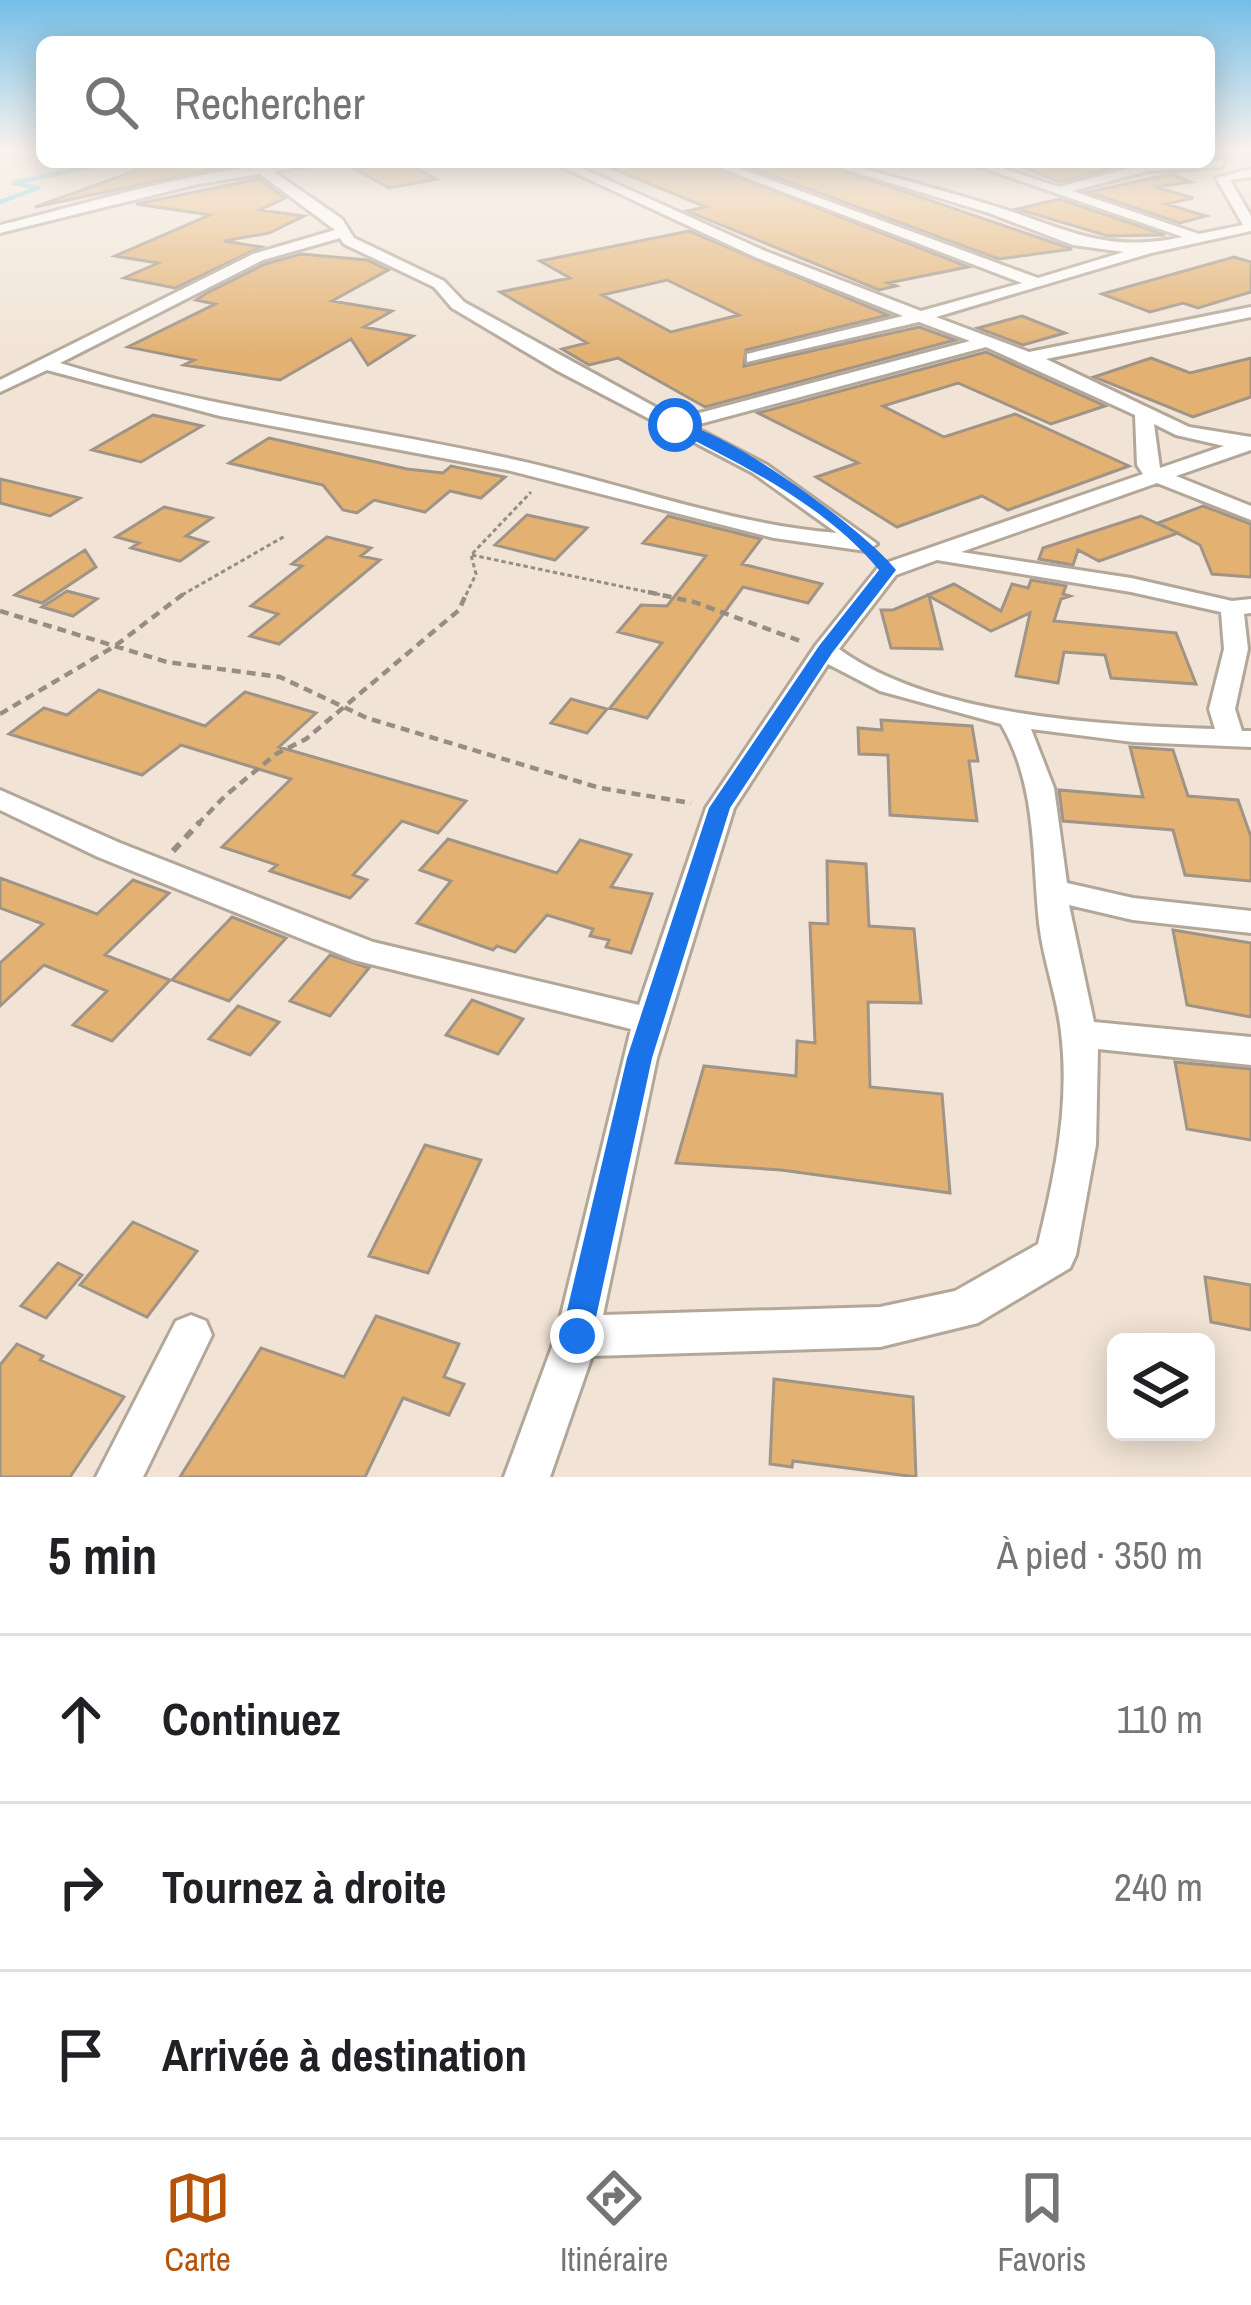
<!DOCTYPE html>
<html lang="fr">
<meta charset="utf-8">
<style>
body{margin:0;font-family:"Archivo Narrow",sans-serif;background:#f6f6f6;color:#202124}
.controls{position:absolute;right:36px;bottom:36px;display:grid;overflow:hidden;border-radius:18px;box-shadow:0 6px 30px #0003}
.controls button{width:108px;height:108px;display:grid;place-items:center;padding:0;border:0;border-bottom:3px solid #e0e0e0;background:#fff;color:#202124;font:60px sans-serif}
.stop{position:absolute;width:36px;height:36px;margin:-27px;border:9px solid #1a73e8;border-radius:50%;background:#fff}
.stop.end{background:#1a73e8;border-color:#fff;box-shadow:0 3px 12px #0008}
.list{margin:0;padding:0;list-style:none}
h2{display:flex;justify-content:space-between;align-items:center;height:156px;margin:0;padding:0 48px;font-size:51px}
h2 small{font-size:39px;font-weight:400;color:#757577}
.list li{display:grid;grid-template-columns:78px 1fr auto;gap:36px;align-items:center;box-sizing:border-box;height:168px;padding:0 48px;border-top:3px solid #e0e0e0}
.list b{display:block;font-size:45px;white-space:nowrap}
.list em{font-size:39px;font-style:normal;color:#757577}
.icon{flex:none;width:66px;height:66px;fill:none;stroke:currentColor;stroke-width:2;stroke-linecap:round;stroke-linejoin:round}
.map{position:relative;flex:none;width:1251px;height:1477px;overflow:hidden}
.search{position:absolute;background:#fff;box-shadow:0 6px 30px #0003;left:36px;right:36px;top:36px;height:132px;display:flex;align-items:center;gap:30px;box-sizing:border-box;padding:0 42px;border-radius:18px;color:#757577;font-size:45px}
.sheet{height:660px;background:#fff}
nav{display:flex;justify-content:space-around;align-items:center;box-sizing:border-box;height:168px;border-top:3px solid #e0e0e0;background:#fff;font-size:33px;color:#757577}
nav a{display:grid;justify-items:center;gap:6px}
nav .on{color:#b45309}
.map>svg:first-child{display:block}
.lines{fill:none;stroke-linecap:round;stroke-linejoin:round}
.stream{stroke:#67cee5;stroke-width:4.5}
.building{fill:#e3b171;stroke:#a09487;stroke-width:3;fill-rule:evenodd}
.street-casing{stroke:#b3a79a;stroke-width:6}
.path-far2{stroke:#968d83;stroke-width:3;stroke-dasharray:4.5 3;stroke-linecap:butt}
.path-far1{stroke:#968d83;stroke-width:4.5;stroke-dasharray:9 6;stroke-linecap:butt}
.path{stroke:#968d83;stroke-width:6;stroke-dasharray:10 8;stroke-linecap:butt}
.street{fill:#fff;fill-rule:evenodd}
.route{fill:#1a73e8}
</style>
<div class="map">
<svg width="1251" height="1477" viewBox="0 0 1251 1477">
<rect width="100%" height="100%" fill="#f1e4d6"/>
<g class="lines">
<!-- stream -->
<path class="stream" d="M0,202L38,188L13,183L111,162"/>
</g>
<!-- building -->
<path class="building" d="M136,162L229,166L35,207L135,171Z
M403,162L437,179L389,188L355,169Z
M597,162H701L968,267L888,283L896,286L879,290L687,211L706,207Z
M735,162H818L1072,249L999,259Z
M1011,162H1108L1123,165L1059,182Z
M1171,174L1191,182L1155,187L1193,198L1166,204L1206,216L1180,223L1088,192Z
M259,179L285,198L260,210L304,216L269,233L224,241L261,247L175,288L124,278L158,263L115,256L210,215L136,204Z
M1059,199L1165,235L1108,236L1017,209Z
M689,231L888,315L746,350L744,366L919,327L955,340L705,407L618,358L589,365L562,349L587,343L500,292L570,278L540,261ZM667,280L739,315L671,332L602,295Z
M301,254L367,260L388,270L332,301L392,311L364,327L413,336L368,365L351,339L280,380L184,365L194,360L128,347L215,304L196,300L207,293L265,264Z
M1234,257L1251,262V292L1198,308L1183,303L1150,312L1102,294Z
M1022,316L1065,333L1023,345L978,328Z
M986,352L1105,406L1051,424L958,383L883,406L944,437L1015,414L1129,466L1008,510L982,496L897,527L816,477L858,463L758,413Z
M1151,358L1190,373L1251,358V397L1193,417L1094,377Z
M153,415L202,426L141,462L92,450Z
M269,438L407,469L443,473L451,466L505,477L481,498L450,491L425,512L374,500L357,513L343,510L323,485L229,463Z
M0,479L80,498L50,516L0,503Z
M1203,506L1251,524V577L1212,574L1200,545L1158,523Z
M164,507L212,518L186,536L207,542L180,561L131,548L139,543L116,537Z
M527,515L587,528L555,560L495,545Z
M668,516L761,539L742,564L822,584L808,603L743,587L647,718L610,708L662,643L618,632L641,605L667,606L706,556L643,543Z
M1141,516L1178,533L1099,561L1078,550L1073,565L1039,559L1043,548Z
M327,537L371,548L361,556L380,560L279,644L250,636L278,614L251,606L302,566L292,564Z
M85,550L96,567L42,603L15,595Z
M1031,580L1066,586L1063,594L1070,596L1061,599L1054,621L1176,633L1196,684L1111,678L1105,655L1064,652L1058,683L1016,676L1030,613L991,631L929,596L942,649L891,648L881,610H893L954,584L1001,611L1012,584L1028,588Z
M67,591L97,599L73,616L42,607Z
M99,690L205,726L245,692L316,713L279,747L466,801L438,833L402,821L353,875L367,880L350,898L270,871L277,865L222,847L291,779L181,745L142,775L9,734L44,708L67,715Z
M571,699L607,709L587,733L551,723Z
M881,720L972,726L978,761H969L977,821L890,815L888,755L859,754L858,728L882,730Z
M1130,747L1173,750L1188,796L1238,800L1251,837V881L1185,875L1173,830L1063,821L1059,790L1143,797Z
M448,839L557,873L580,840L631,855L611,887L652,894L631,953L606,947L609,940L590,936L593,929L547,915L515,952L497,946L493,950L417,923L451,881L420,870Z
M827,861L866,864L869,926L914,929L921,1003L868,1002L870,1087L942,1094L950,1193L781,1170L676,1163L704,1066L796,1076L797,1041L815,1043L810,923L828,924Z
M0,878L97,914L133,880L169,893L105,955L170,980L112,1041L73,1025L107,991L44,965L0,1006V963L43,924L0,908Z
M232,917L286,938L229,1001L172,980Z
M1173,930L1251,943V1017L1187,1005Z
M330,955L369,968L330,1016L290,1001Z
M472,1000L523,1019L498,1054L446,1035Z
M238,1006L279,1022L250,1055L209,1039Z
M1175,1062L1251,1069V1140L1187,1129Z
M425,1145L481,1160L428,1273L369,1256Z
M133,1222L197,1251L147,1317L80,1285Z
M58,1263L82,1275L46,1318L21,1306Z
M1205,1277L1251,1285V1330L1211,1322Z
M376,1316L459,1344L444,1377L464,1384L449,1415L403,1398L365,1477H180L261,1348L344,1377Z
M17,1344L43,1356L40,1360L124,1397L70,1477H0V1365Z
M774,1379L913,1397L916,1477L793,1461L792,1467L770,1464Z"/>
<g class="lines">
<defs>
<path id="street" d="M1225,160L1221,167L1148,171L1072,191L1199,234L1243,225L1216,178L1251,169V177L1230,180L1251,216V231L1151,253L936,317L1029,352L1251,307V317L1046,359L1189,427L1251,437V450L1176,476L1251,506V520L1157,483L961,552L1131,578L1232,601L1251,599V613L1244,614L1248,649L1235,709L1242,731H1251V747L1133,742L1031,729L1054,788L1067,883L1133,898L1251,911V933L1133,920L1069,905L1094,1022L1251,1037V1065L1098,1049L1096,1145L1076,1255L1070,1268L978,1323L880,1347L592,1356L550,1477H504L556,1336L631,1029L354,960L98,857L0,810V790L120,843L373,942L639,1005L706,808L816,645L880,565L1143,474L1137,465L1135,415L986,347L692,426L767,465L877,544L866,551L774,538L507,470L220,416L47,370L0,392V380L253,254L335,230L260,174L198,184L0,233V225C106,199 215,162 325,162L274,172L342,219L354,238L444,281L464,302L677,419L970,341L919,322L747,362V354L903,316L755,257L552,162H568L765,251L921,311L1022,283L705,162H722L1038,278L1124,252L1073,245L989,213L822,162H841C892,177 943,190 994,206C1066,228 1103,254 1183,237L966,162H984L1059,187L1148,163ZM340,238L344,244L434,287L452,308L556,370L753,473L837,533C724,524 617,481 507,458C358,426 207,408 60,363L263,260ZM1154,424L1176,435L1224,446L1160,468ZM937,560L1131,592L1221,612L1224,649L1209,709L1215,729C1102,725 932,717 839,649L896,575ZM828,664L880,691L1001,724C1037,785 1032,855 1039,923C1043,960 1057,995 1061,1032C1070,1104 1055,1175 1038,1244L955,1291L880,1307L603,1315L657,1058L734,808Z
M191,1315L206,1321L212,1335L143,1477H96L176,1321Z"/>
</defs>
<!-- street casing -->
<use href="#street" class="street-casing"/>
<!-- path-far2 -->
<path class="path-far2" d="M472,555L662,595
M182,595L285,536
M466,595L476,574L471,555L531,492"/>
<!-- path-far1 -->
<path class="path-far1" d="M648,592L694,602L803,642
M0,611L167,662L280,677L367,718L600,788L691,803
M0,714L115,646L186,592
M197,825L226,795L276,754L306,739L459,610L467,592"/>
<!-- path -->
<path class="path" d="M173,851L200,822"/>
<!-- street -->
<use href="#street" class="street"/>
</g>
<!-- sky -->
<linearGradient id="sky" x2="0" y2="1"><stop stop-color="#74bee7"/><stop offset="0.42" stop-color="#f9f3ed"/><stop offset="1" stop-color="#f9f3ed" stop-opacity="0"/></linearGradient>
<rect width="1251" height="356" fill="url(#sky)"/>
<!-- route -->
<path class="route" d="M670,422C717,421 866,531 896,570L832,653L730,808L652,1058L592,1336L587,1346L577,1351L566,1346L561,1336L627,1058L709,808L819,646L879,570C825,505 744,466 670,428Z"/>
</svg>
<div class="controls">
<button><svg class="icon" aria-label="layers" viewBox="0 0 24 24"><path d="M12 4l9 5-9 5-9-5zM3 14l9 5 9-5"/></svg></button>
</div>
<div class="stop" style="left:675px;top:425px"></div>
<div class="stop end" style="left:577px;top:1336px"></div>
<div class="search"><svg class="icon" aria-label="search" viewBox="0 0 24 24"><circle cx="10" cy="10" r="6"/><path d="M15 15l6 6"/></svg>Rechercher</div>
</div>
<section class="sheet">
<h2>5 min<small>À pied · 350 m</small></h2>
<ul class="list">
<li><svg class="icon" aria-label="ahead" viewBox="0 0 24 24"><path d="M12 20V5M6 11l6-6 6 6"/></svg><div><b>Continuez</b></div><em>110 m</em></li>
<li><svg class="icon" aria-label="right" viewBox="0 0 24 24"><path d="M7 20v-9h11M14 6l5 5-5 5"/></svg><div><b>Tournez à droite</b></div><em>240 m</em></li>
<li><svg class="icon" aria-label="arrive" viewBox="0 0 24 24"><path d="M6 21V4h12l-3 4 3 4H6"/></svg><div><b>Arrivée à destination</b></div></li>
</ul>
</section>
<nav>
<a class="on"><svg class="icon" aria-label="map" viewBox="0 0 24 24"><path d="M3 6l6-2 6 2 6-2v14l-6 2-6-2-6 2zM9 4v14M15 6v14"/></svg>Carte</a>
<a><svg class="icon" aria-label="directions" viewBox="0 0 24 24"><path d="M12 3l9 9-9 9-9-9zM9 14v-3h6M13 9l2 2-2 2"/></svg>Itinéraire</a>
<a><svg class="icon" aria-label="saved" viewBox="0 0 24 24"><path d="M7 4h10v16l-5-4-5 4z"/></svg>Favoris</a>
</nav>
